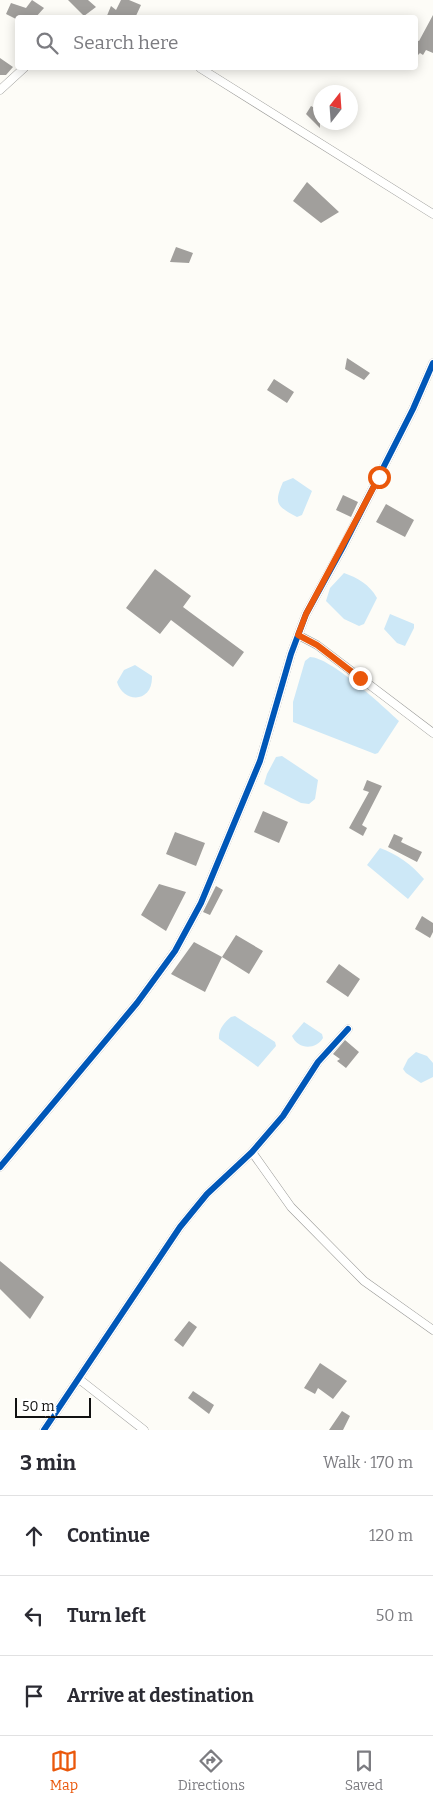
<!DOCTYPE html>
<meta charset="utf-8">
<style>
body{margin:0;font-family:Bitter,serif;background:#f7f7f7;color:#2b2b33}
.compass{position:absolute;left:313px;top:85px;width:45px;height:45px;border-radius:50%;background:#fff;box-shadow:0 2px 12px #0003;rotate:17deg}
.scale{position:absolute;left:15px;bottom:12px;width:76px;box-sizing:border-box;padding-left:5px;border:2px solid #111;border-top:0;font-size:14px;line-height:18px;white-space:nowrap;color:#111;-webkit-text-stroke:4px #fff;paint-order:stroke}
.stop{position:absolute;width:15px;height:15px;margin:-11px;border:4px solid #ea580c;border-radius:50%;background:#fff}
.stop.end{background:#ea580c;border-color:#fff;box-shadow:0 1px 5px #0008}
.list{margin:0;padding:0;list-style:none}
h2{display:flex;justify-content:space-between;align-items:center;height:65px;margin:0;padding:0 20px;font-size:21px}
h2 small{font-size:16px;font-weight:400;color:#7c7c81}
.list li{display:grid;grid-template-columns:32px 1fr auto;gap:15px;align-items:center;box-sizing:border-box;height:80px;padding:0 20px;border-top:1px solid #e1e1e2}
.list b{display:block;font-size:19px;white-space:nowrap}
.list em{font-size:16px;font-style:normal;color:#7c7c81}
.icon{flex:none;width:28px;height:28px;fill:none;stroke:currentColor;stroke-width:2;stroke-linecap:round;stroke-linejoin:round}
.map{position:relative;flex:none;width:433px;height:1430px;overflow:hidden}
.search{position:absolute;background:#fff;box-shadow:0 2px 12px #0003;left:15px;right:15px;top:15px;height:55px;display:flex;align-items:center;gap:12px;box-sizing:border-box;padding:0 18px;border-radius:5px;color:#7c7c81;font-size:19px}
.sheet{height:305px;background:#fff}
nav{display:flex;justify-content:space-around;align-items:center;box-sizing:border-box;height:70px;border-top:1px solid #e1e1e2;background:#fff;font-size:14px;color:#7c7c81}
nav a{display:grid;justify-items:center;gap:2px}
nav .on{color:#ea580c}
.map>svg:first-child{display:block}
.water{fill:#cde8f7}
.building{fill:#a19f9c}
.lines{fill:none;stroke-linecap:round;stroke-linejoin:round}
.street-casing{stroke:#979795;stroke-width:9}
.street{stroke:#fffffe;stroke-width:8}
.cycleway-casing{stroke:#fff;stroke-width:9}
.cycleway{stroke:#0057b8;stroke-width:6}
.route{stroke:#ea580c;stroke-width:6}
</style>
<div class="map">
<svg width="433" height="1430" viewBox="0 0 433 1430">
<rect width="100%" height="100%" fill="#fdfcf7"/>
<!-- water -->
<path class="water" d="M293,478L312,491L302,515L297,517C276,506 274,503 283,482Z
M344,573C358,578 369,584 377,598L364,624L359,626L344,619L326,601L330,588Z
M390,614L414,624V628L405,646L397,643L384,629Z
M310,657C330,657 383,706 399,721L378,753L375,754L293,722V702L305,661Z
M135,665L152,676C153,704 123,703 117,682L124,670Z
M282,756L318,780L315,799L309,804L301,803L264,784L267,774L276,757Z
M380,848C397,854 412,865 424,879L408,899L367,865Z
M235,1016L275,1042L276,1046L258,1067L219,1039C218,1029 225,1022 231,1017Z
M304,1022L322,1034L323,1038C316,1050 298,1050 292,1036Z
M416,1052L427,1056L433,1063V1077L421,1083L406,1073L403,1069L408,1059Z"/>
<!-- building -->
<path class="building" d="M32,0L44,8L35,18H18V20L6,14L11,3L26,8Z
M68,0H88L96,7L84,16Z
M121,0H129L141,5L135,18H106L111,6L116,10Z
M433,15V53L426,50L423,55L420,53L416,57V40L419,41Z
M0,58L13,67L6,75H0Z
M311,106L320,111V128L306,114Z
M307,182L339,212L321,223L293,201Z
M176,247L193,253L189,263L170,262Z
M347,358L370,373L364,380L345,369Z
M274,379L294,392L287,403L267,390Z
M343,495L358,502L351,517L336,510Z
M386,504L414,520L405,537L376,522Z
M155,569L191,596L183,607L244,652L233,667L171,620L160,634L126,608Z
M367,780L382,786L362,825L367,828L363,836L349,828L369,792L363,790Z
M263,811L288,822L279,843L254,832Z
M175,832L205,843L196,866L166,854Z
M394,834L403,838L401,842L422,852L417,862L388,847Z
M159,884L186,892L166,931L141,915Z
M216,886L223,890L210,915L203,912Z
M422,916L433,923V932L430,938L415,929Z
M236,935L263,951L249,974L222,957Z
M194,942L222,957L205,992L171,974Z
M339,964L360,979L348,997L326,982Z
M345,1040L359,1052L346,1068L337,1061L340,1059L333,1054Z
M0,1261L44,1297L30,1319L0,1289Z
M189,1321L197,1327L183,1347L174,1340Z
M320,1363L347,1381L333,1399L318,1388L315,1394L304,1388Z
M193,1391L214,1405L209,1414L188,1398Z
M342,1411L350,1416L343,1430H329Z"/>
<g class="lines">
<defs>
<path id="street" d="M200,68L433,214
M0,90L24,68
M298,635L317,645L433,733
M252,1152L291,1207L364,1281L433,1330
M0,1167L137,1003L175,951L201,903L260,761L291,654L306,614L344,545L413,409L433,363
M79,1379L144,1430
M44,1430L180,1227L207,1194L252,1152L283,1116L318,1062L348,1029"/>
</defs>
<!-- street casing -->
<use href="#street" class="street-casing"/>
<!-- street -->
<use href="#street" class="street"/>
<defs>
<path id="cycleway" d="M0,1167L137,1003L175,951L201,903L260,761L291,654L306,614L344,545L413,409L433,363
M44,1430L180,1227L207,1194L252,1152L283,1116L318,1062L348,1029"/>
</defs>
<!-- cycleway casing -->
<use href="#cycleway" class="cycleway-casing"/>
<!-- cycleway -->
<use href="#cycleway" class="cycleway"/>
</g>
<g class="lines">
<!-- route -->
<path class="route" d="M360,678L317,645L298,635L306,614L379,477"/>
</g>
</svg>
<svg class="compass" viewBox="-18 -18 36 36"><path d="M0-13l5 13h-10z" fill="#e53935"/><path d="M0 13l5-13h-10z" fill="#7c7c81"/></svg>
<div class="scale">50 m</div>
<div class="stop" style="left:379px;top:477px"></div>
<div class="stop end" style="left:360px;top:678px"></div>
<div class="search"><svg class="icon" aria-label="search" viewBox="0 0 24 24"><circle cx="10" cy="10" r="6"/><path d="M15 15l6 6"/></svg>Search here</div>
</div>
<section class="sheet">
<h2>3 min<small>Walk · 170 m</small></h2>
<ul class="list">
<li><svg class="icon" aria-label="ahead" viewBox="0 0 24 24"><path d="M12 20V5M6 11l6-6 6 6"/></svg><div><b>Continue</b></div><em>120 m</em></li>
<li><svg class="icon" aria-label="left" viewBox="0 0 24 24"><path d="M17 20v-9H6M10 6l-5 5 5 5"/></svg><div><b>Turn left</b></div><em>50 m</em></li>
<li><svg class="icon" aria-label="arrive" viewBox="0 0 24 24"><path d="M6 21V4h12l-3 4 3 4H6"/></svg><div><b>Arrive at destination</b></div></li>
</ul>
</section>
<nav>
<a class="on"><svg class="icon" aria-label="map" viewBox="0 0 24 24"><path d="M3 6l6-2 6 2 6-2v14l-6 2-6-2-6 2zM9 4v14M15 6v14"/></svg>Map</a>
<a><svg class="icon" aria-label="directions" viewBox="0 0 24 24"><path d="M12 3l9 9-9 9-9-9zM9 14v-3h6M13 9l2 2-2 2"/></svg>Directions</a>
<a><svg class="icon" aria-label="saved" viewBox="0 0 24 24"><path d="M7 4h10v16l-5-4-5 4z"/></svg>Saved</a>
</nav>
